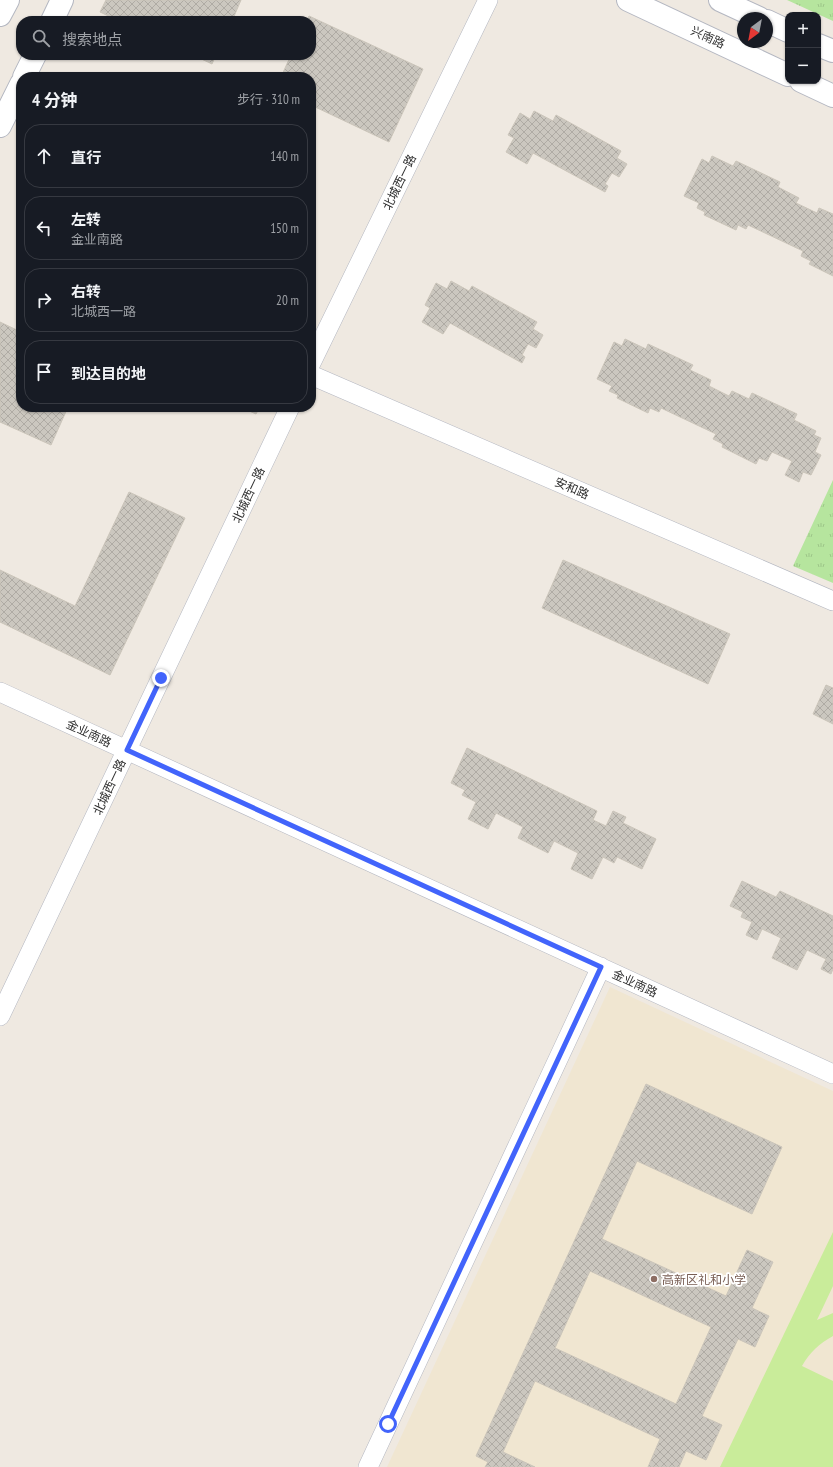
<!DOCTYPE html>
<html lang="zh">
<meta charset="utf-8">
<style>
body{margin:0;font-family:"PT Sans Narrow","Noto Sans SC",sans-serif;background:#20242c;color:#f1f3f6}
.controls{position:absolute;right:12px;top:12px;display:grid;overflow:hidden;border-radius:8px;box-shadow:0 1px 3px #0004}
.controls button{width:36px;height:36px;display:grid;place-items:center;padding:0;border:0;border-bottom:1px solid #363941;background:#171b24;color:#f1f3f6;font:20px sans-serif}
.compass{position:absolute;left:737px;top:12px;width:36px;height:36px;border-radius:50%;background:#171b24;box-shadow:0 1px 3px #0004;rotate:212deg}
.stop{position:absolute;width:12px;height:12px;margin:-9px;border:3px solid #4264fb;border-radius:50%;background:#fff}
.stop.end{background:#4264fb;border-color:#fff;box-shadow:0 1px 4px #0008}
.list{margin:0;padding:0;list-style:none}
h2{display:flex;justify-content:space-between;align-items:center;height:52px;margin:0;padding:0 16px;font-size:17px}
h2 small{font-size:13px;font-weight:400;color:#9ea1a6}
.list li{display:grid;grid-template-columns:26px 1fr auto;gap:12px;align-items:center;box-sizing:border-box;height:64px;margin:0 8px 8px;padding:0 8px;border:1px solid #363941;border-radius:16px}
.list b{display:block;font-size:15px;white-space:nowrap}
.list p{margin:0;font-size:13px;white-space:nowrap;color:#9ea1a6}
.list em{font-size:13px;font-style:normal;color:#9ea1a6}
.icon{flex:none;width:22px;height:22px;fill:none;stroke:currentColor;stroke-width:2;stroke-linecap:round;stroke-linejoin:round}
.map{position:relative;flex:none;width:833px;height:1467px;overflow:hidden}
.search{position:absolute;background:#171b24;box-shadow:0 1px 3px #0004;left:16px;top:16px;width:300px;height:44px;display:flex;align-items:center;gap:10px;box-sizing:border-box;padding:0 14px;border-radius:16px;color:#9ea1a6;font-size:15px}
.panel{position:absolute;background:#171b24;box-shadow:0 1px 3px #0004;left:16px;top:72px;width:300px;height:340px;border-radius:16px}
.map>svg:first-child{display:block}
.education{fill:#f0e6d1}
.park{fill:url(#park-tufts)}
.pitch{fill:#c9ec9a}
.building{fill:url(#building-cross-hatch);stroke:#cbc5ba;fill-rule:evenodd}
.lines{fill:none;stroke-linecap:round;stroke-linejoin:round}
.street-casing{stroke:#b4b7c1;stroke-width:20}
.secondary-casing{stroke:#b4b7c1;stroke-width:24}
.street{stroke:#fff;stroke-width:19}
.secondary{stroke:#fff;stroke-width:22}
.route{stroke:#4264fb;stroke-width:5}
.education-dot{fill:#8d6e63;stroke:#fff;stroke-width:1.5}
.labels{text-anchor:middle;dominant-baseline:central;stroke-width:3.5;stroke-linejoin:round;paint-order:stroke}
.street-label{font-size:12px;fill:#2e2e2e;stroke:#fff}
.education-label{font-size:12px;fill:#785e54;stroke:#fff;text-anchor:start}
</style>
<div class="map">
<svg width="833" height="1467" viewBox="0 0 833 1467">
<defs>
<pattern id="park-tufts" width="24" height="20" patternUnits="userSpaceOnUse"><rect width="24" height="20" fill="#b6e59e"/><path d="M3 7l-1-3M5 7V3M7 7l1-3M15 17l-1-3M17 17v-4M19 17l1-3" fill="none" stroke="#9dc588"/></pattern>
<pattern id="building-cross-hatch" width="8" height="8" patternUnits="userSpaceOnUse"><rect width="8" height="8" fill="#cbc7bf"/><path d="M0 0l8 8M0 8l8-8" fill="none" stroke="#afaba4"/></pattern>
</defs>
<rect width="100%" height="100%" fill="#efe9e1"/>
<!-- education -->
<path class="education" d="M610,987L833,1091V1467H387Z"/>
<!-- park -->
<path class="park" d="M787,0H833V21Z
M833,480V583L793,566Z"/>
<!-- pitch -->
<path class="pitch" d="M833,1232V1286L817,1320L833,1313V1336C819,1344 810,1352 802,1366L833,1381V1467H720Z"/>
<!-- building -->
<path class="building" d="M106,0H241L232,21H119L100,12Z
M309,16L423,69L389,142L311,105V77H281L291,55H311V21H306Z
M193,55H216L212,64Z
M534,111L553,121L556,115L621,151L617,158L627,164L619,177L612,173L605,184L608,186L605,192L533,153L527,164L506,152L514,138L508,135L520,113L530,119Z
M712,156L733,166L736,161L780,182L778,187L799,198L796,203L817,213L819,208L833,214V276L809,264L811,261L801,256L803,251L748,225L746,229L738,225L736,230L704,215L705,212L697,208L699,203L684,196L702,159L709,163Z
M451,281L469,291L472,286L537,322L533,329L543,335L536,348L528,344L522,355L525,357L522,363L450,323L443,334L422,322L430,308L425,305L436,283L447,289Z
M0,322L21,332V407H68L51,445L0,422Z
M625,339L646,349L648,344L693,365L690,370L711,380L709,386L729,396L732,391L749,399L752,393L797,414L794,420L816,431L814,435L821,438L815,452L821,455L811,475L803,472L799,482L785,475L792,461L772,452L767,461L759,458L756,464L722,447L723,444L713,439L716,434L661,408L659,412L650,408L648,413L617,398L618,395L609,391L612,386L597,379L614,342L622,346Z
M240,407H260L256,414Z
M129,492L185,518L110,675L0,622V570L75,606Z
M563,560L730,634L708,684L542,608Z
M826,685L833,688V724L813,714Z
M467,748L597,811L593,820L606,826L613,811L626,817L623,823L656,839L642,869L617,857L614,863L603,857L592,879L571,869L578,853L554,841L548,853L518,838L523,827L496,813L488,829L468,819L476,802L462,795L465,790L451,783Z
M742,881L776,897L780,891L833,916V969L831,974L821,969L826,959L807,950L797,970L772,958L781,938L762,929L757,940L746,935L752,922L741,917L743,912L730,906Z
M646,1084L782,1147L752,1214L637,1161L602,1239L726,1296L747,1250L773,1262L752,1308L769,1316L755,1347L738,1339L702,1416L722,1425L706,1460L686,1451L679,1467H648L660,1439L535,1381L503,1452L535,1467H485L488,1462L476,1456ZM590,1271L711,1327L676,1404L555,1348Z"/>
<g class="lines">
<defs>
<path id="street" d="M311,363L488,0
M311,375L833,601
M0,692L833,1074
M0,1016L290,407
M368,1467L601,967"/>
<path id="secondary" d="M628,0L788,75
M720,0L759,18
M0,15L8,0
M52,21L62,0
M767,21L788,31
M818,45L833,51
M24,77L35,55
M801,81L833,96
M0,126L21,84"/>
</defs>
<!-- street casing -->
<use href="#street" class="street-casing"/>
<!-- secondary casing -->
<use href="#secondary" class="secondary-casing"/>
<!-- street -->
<use href="#street" class="street"/>
<!-- secondary -->
<use href="#secondary" class="secondary"/>
</g>
<g class="lines">
<!-- route -->
<path class="route" d="M161,678L127,750L601,967L388,1424"/>
</g>
<!-- markers -->
<circle class="education-dot" cx="654" cy="1279" r="4"/>
<g class="labels">
<!-- street labels -->
<g class="street-label">
<text transform="translate(708 37) rotate(25)">兴南路</text>
<text transform="translate(399 182) rotate(-64)">北城西一路</text>
<text transform="translate(572 488) rotate(23)">安和路</text>
<text transform="translate(248 495) rotate(-65)">北城西一路</text>
<text transform="translate(89 733) rotate(25)">金业南路</text>
<text transform="translate(109 787) rotate(-65)">北城西一路</text>
<text transform="translate(635 983) rotate(25)">金业南路</text>
</g>
<!-- education labels -->
<g class="education-label">
<text x="662" y="1279">高新区礼和小学</text>
</g>
</g>
</svg>
<div class="controls">
<button>+</button>
<button>−</button>
</div>
<svg class="compass" viewBox="-18 -18 36 36"><path d="M0-13l5 13h-10z" fill="#e53935"/><path d="M0 13l5-13h-10z" fill="#9ea1a6"/></svg>
<div class="stop" style="left:388px;top:1424px"></div>
<div class="stop end" style="left:161px;top:678px"></div>
<div class="search"><svg class="icon" aria-label="search" viewBox="0 0 24 24"><circle cx="10" cy="10" r="6"/><path d="M15 15l6 6"/></svg>搜索地点</div>
<section class="panel">
<h2>4 分钟<small>步行 · 310 m</small></h2>
<ul class="list">
<li><svg class="icon" aria-label="ahead" viewBox="0 0 24 24"><path d="M12 20V5M6 11l6-6 6 6"/></svg><div><b>直行</b></div><em>140 m</em></li>
<li><svg class="icon" aria-label="left" viewBox="0 0 24 24"><path d="M17 20v-9H6M10 6l-5 5 5 5"/></svg><div><b>左转</b><p>金业南路</p></div><em>150 m</em></li>
<li><svg class="icon" aria-label="right" viewBox="0 0 24 24"><path d="M7 20v-9h11M14 6l5 5-5 5"/></svg><div><b>右转</b><p>北城西一路</p></div><em>20 m</em></li>
<li><svg class="icon" aria-label="arrive" viewBox="0 0 24 24"><path d="M6 21V4h12l-3 4 3 4H6"/></svg><div><b>到达目的地</b></div></li>
</ul>
</section>
</div>
